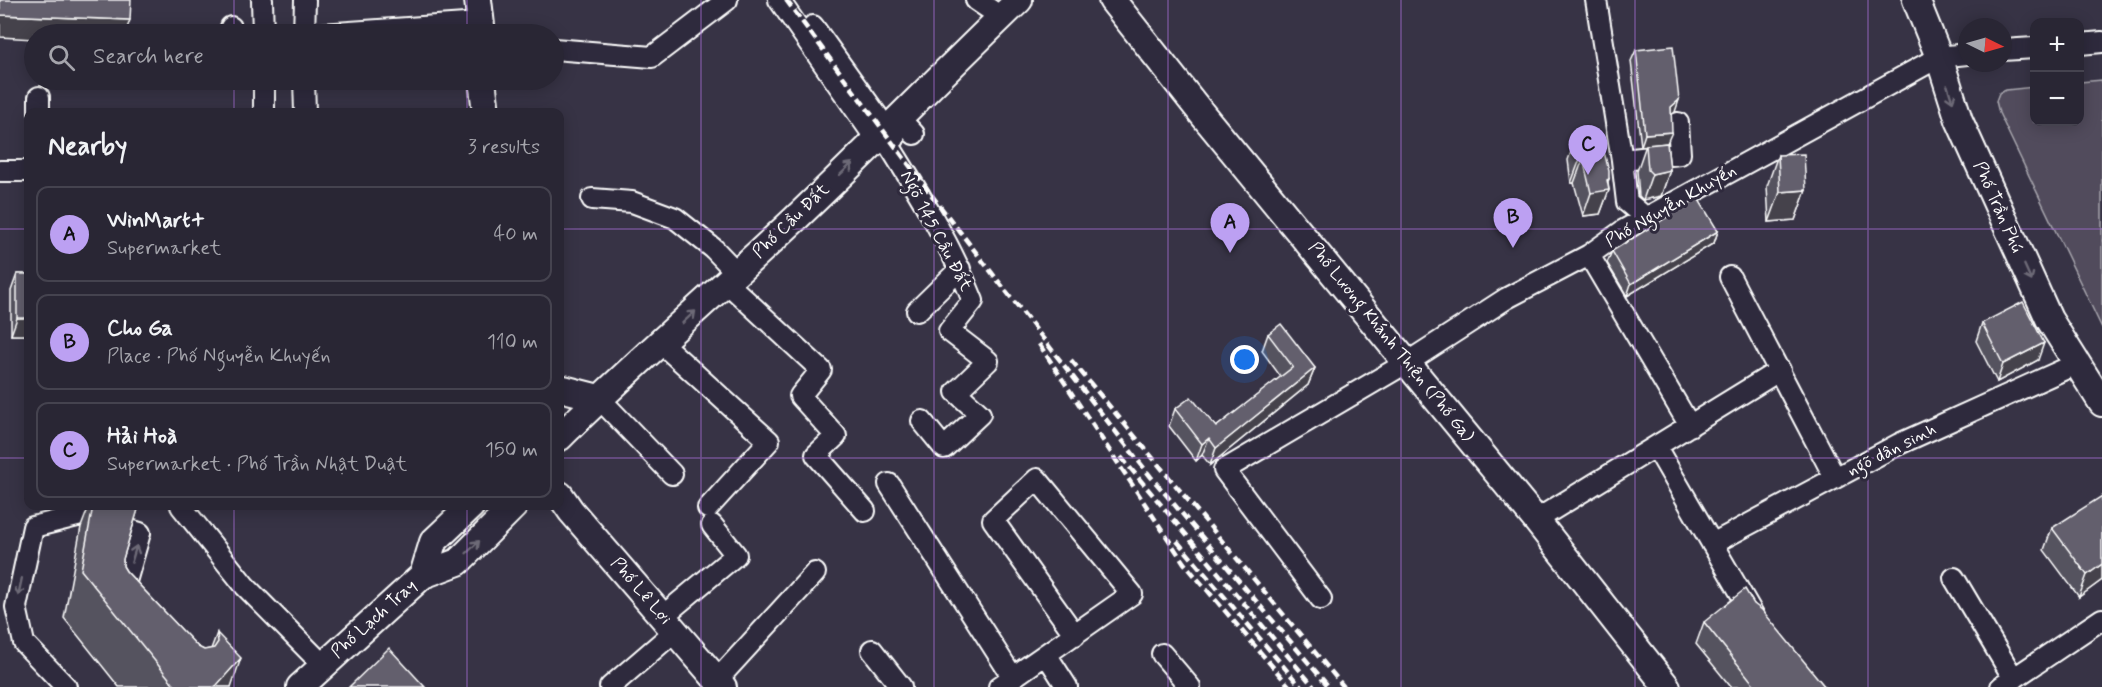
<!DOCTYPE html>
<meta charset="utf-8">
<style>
body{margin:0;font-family:Mynerve,sans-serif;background:#312e3c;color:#f1f3f6}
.controls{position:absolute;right:18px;top:18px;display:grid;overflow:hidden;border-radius:12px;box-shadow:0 3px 15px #0003}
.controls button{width:54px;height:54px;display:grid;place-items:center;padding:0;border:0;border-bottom:2px solid #45434f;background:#292634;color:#f1f3f6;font:30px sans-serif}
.compass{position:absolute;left:1958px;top:18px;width:54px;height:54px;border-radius:50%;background:#292634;box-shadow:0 3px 15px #0003;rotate:95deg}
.you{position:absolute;left:1245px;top:360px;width:21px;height:21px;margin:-15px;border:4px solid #fff;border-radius:50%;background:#1a73e8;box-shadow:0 0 0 9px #1a73e833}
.badge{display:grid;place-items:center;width:39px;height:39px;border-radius:50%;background:#bca0f2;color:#111;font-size:20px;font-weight:700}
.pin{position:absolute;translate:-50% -50px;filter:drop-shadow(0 2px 3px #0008)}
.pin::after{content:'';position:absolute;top:32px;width:21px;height:18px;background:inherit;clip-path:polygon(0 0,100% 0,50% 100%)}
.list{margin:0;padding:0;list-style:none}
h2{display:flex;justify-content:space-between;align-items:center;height:78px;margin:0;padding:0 24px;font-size:26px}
h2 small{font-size:20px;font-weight:400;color:#a5a5ac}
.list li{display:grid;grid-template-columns:39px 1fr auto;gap:18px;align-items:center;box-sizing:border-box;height:96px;margin:0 12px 12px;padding:0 12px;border:2px solid #45434f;border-radius:12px}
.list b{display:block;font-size:22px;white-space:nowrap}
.list p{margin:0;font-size:20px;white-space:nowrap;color:#a5a5ac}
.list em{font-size:20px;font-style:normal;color:#a5a5ac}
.icon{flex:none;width:33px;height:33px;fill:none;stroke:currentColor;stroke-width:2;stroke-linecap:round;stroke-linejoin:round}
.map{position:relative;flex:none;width:2102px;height:687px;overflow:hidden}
.search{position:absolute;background:#292634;box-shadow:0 3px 15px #0003;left:24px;top:24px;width:540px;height:66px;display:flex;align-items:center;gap:15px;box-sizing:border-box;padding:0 21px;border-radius:33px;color:#a5a5ac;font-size:22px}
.panel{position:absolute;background:#292634;box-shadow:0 3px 15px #0003;left:24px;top:108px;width:540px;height:402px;border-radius:12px}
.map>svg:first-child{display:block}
.green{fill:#514c5c;stroke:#a8a6ae;stroke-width:1.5}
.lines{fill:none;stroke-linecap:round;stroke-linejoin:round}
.minor-casing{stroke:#fff;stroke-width:24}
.major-casing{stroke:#fff;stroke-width:30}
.minor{stroke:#2f2a3d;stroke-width:20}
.major{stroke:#2f2a3d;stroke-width:26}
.rail{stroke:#fff;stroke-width:4.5;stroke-dasharray:9 4.5;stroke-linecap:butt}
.wall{fill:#55525e;stroke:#fff;stroke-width:1.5}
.shaded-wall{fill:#45424c;stroke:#fff;stroke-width:1.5}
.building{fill:#635f6d;stroke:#fff;stroke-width:1.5}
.oneway{stroke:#6d6a77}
.grid{fill:none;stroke:#a36bd2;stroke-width:1.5;stroke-opacity:0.55}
.labels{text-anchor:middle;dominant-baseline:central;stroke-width:6;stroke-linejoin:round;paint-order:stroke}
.street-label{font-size:18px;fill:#fff;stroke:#2f2a3d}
</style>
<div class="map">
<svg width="2102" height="687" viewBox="0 0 2102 687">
<rect width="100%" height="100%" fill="#373345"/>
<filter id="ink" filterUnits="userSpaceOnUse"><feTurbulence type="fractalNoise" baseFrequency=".0167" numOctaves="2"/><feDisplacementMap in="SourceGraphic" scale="12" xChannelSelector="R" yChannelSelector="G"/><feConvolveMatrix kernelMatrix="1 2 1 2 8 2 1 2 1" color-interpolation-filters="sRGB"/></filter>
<g filter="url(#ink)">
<!-- green -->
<path class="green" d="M2102,80V328L1999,113L1996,101L1999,93L2006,90L2034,87V122H2080V82Z"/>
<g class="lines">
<defs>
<path id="minor" d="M262,0L263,34
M779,0L876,139L887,142C919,193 951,245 973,301L949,331L988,361L956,392L980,414L944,448L922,421
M976,0L1001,17
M1596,0L1622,160L1627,202L1646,218
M813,26L894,139
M231,27V34
M304,34L305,0
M321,34L480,23
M2080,44L2102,42
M554,49L652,57L727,0
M2003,50L2034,48
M264,80V112
M304,80L305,112
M39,112V97
M898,117L914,134
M1622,160L1680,154L1678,123
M0,171H28
M592,199L632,202L675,218L714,249L737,273
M1589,255L1690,426
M1730,277L1835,478
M727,283L821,370L800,396L836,436L816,455L865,511
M917,311L960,269
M661,343L769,441L708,508
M599,398L672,474
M1656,447L1754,616
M889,484L1012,676
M181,506L245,586L323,665
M1536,520L1780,370
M1712,544L1899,444L2076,364
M1954,578L2014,679
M1321,599L1224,470L1408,362L1507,298L1589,255L1624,230L1939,57L1967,54
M663,616L736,555L712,525
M872,650L901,687
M1046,654L1067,687
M1162,654L1190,687
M717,680L815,573
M66,687L24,643L16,607L33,527L81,515L140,533L121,599
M610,687L675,631
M999,687L1132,594L1037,479L993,520L1075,635
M2001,687L2102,619"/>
<path id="major" d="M478,0L482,34
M1112,0L1203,115L1536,520L1667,687
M1916,0L1939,57L1959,120L2049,319L2102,403
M482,80L486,112
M560,388L599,398
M560,437C635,363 716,293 794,220C870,148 943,73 1019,0
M560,495L571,511L723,687
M423,575L433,542L471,506
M300,687L423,575L458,562L514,506"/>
</defs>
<!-- minor casing -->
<use href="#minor" class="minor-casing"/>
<!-- major casing -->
<use href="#major" class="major-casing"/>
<!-- minor -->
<use href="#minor" class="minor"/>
<!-- major -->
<use href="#major" class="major"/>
<!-- rail -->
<path class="rail" d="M786,0L939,205L1151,477L1329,687
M1039,344L1184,563L1290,687
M1071,360L1344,687
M1121,457L1314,687
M1177,541L1301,687"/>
</g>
<!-- wall -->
<path class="wall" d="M1636,50L1675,112L1671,115L1667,143L1670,170L1661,196L1643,200L1639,196L1637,171L1646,145L1641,146L1631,61Z
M1577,136L1608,183L1609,190L1600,214L1583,216L1574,183H1571L1568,160Z
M1778,155L1806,190L1795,220L1769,222L1767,186Z
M1718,231L1714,243L1627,296L1607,263L1612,251Z
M17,274H28V335H11V291Z
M1982,323L2038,360L1997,382L1976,341Z
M1268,334L1315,368L1308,385L1210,465L1202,455L1196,461L1169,426L1175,409L1216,427L1281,377L1262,351Z
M89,506H139L123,559V566L126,571L198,647L204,650L211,649L217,633L231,687H119L64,618L81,527Z
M2052,528L2102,580L2079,597L2044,550Z
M1754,604L1825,687H1731L1696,644L1704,622Z"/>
<!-- shaded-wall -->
<path class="shaded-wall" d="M0,15L130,20L125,34H34V39L0,37Z
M1679,100L1675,112L1667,118L1671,107Z
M1672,132L1667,143L1641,146L1645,134Z
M1580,159H1583L1574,183H1571Z
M1670,170L1661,196L1643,200L1652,174Z
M1609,179L1605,190H1609L1600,214L1583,216L1591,193L1607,180Z
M1806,190L1795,220L1769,222L1780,192Z
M1718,231L1714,243L1627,296L1631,284Z
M17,318H28V335H11Z
M2044,343L2038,360L1997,382L2003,364Z
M1315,368L1308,385L1210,465L1216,448Z
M1209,438L1202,455L1196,461L1202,444Z
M2102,564V580L2079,597L2087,575Z
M241,658L231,687H214Z"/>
<!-- building -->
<path class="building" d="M0,0H131L130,20L0,15Z
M1673,46L1679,100L1671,107L1672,132L1645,134L1636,50Z
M1599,133L1609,171V179L1607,180L1609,190L1591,193L1583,159H1580L1577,136Z
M1667,143L1670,170L1652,174L1648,170L1646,145Z
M1804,154L1806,190L1780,192L1778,155Z
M1698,198L1718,231L1631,284L1612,251Z
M17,274H28V318H17Z
M2023,302L2044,343L2003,364L1982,323Z
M1281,324L1315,368L1216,448L1209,438L1202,444L1175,409L1191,397L1216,427L1293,367L1268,334Z
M2102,496V564L2087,575L2052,528Z
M93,506H139L123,559V566L126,571L198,647L204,650L214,648L218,642L217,633L241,658L217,685L214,687H176L81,570Z
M1745,589L1754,604L1762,610L1825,687H1756L1704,622Z
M389,648L425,687H349Z"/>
<!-- one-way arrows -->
<defs><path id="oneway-shaft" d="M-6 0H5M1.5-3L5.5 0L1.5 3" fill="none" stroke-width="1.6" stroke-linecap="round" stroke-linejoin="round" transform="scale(1.5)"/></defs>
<g class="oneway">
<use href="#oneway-shaft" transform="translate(1950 94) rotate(73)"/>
<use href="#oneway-shaft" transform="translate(846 169) rotate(-44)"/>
<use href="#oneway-shaft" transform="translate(2028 273) rotate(66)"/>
<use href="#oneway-shaft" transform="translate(689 317) rotate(-43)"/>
<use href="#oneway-shaft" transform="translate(473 547) rotate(-44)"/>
<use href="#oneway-shaft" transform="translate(134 554) rotate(-73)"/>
<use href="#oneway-shaft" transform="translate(20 587) rotate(102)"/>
</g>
</g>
<!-- grid -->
<path class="grid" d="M234,0V34M467,0V34M701,0V687M934,0V687M1168,0V687M1401,0V687M1635,0V687M1868,0V687M234,80V112M467,80V112M0,229H28M560,229H2102M0,458H28M560,458H2102M234,506V687M467,506V687"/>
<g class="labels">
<!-- street labels -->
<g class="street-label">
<text transform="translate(1671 206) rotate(-30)">Phố Nguyễn Khuyến</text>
<text transform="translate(1998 207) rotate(66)">Phố Trần Phú</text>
<text transform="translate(791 221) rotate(-44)">Phố Cầu Đất</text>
<text transform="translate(936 231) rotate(62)">Ngõ 145 Cầu Đất</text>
<text transform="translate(1391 342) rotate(51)">Phố Lương Khánh Thiện (Phố Ga)</text>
<text transform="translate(1892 450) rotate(-27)">ngõ dân sinh</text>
<text transform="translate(641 591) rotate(49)">Phố Lê Lợi</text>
<text transform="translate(374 619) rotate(-42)">Phố Lạch Tray</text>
</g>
</g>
</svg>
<div class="controls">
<button>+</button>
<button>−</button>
</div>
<svg class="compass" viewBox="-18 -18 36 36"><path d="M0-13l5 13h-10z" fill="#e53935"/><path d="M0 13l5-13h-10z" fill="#a5a5ac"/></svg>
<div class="you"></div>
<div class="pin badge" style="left:1230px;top:253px">A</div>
<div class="pin badge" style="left:1513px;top:248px">B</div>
<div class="pin badge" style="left:1588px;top:175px">C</div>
<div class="search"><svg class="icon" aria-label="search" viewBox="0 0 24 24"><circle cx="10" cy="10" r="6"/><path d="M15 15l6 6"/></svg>Search here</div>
<section class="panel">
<h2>Nearby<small>3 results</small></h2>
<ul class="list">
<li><span class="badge">A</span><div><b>WinMart+</b><p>Supermarket</p></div><em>40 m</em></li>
<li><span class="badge">B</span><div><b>Cho Ga</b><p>Place · Phố Nguyễn Khuyến</p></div><em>110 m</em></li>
<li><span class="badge">C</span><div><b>Hải Hoà</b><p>Supermarket · Phố Trần Nhật Duật</p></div><em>150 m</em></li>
</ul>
</section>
</div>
